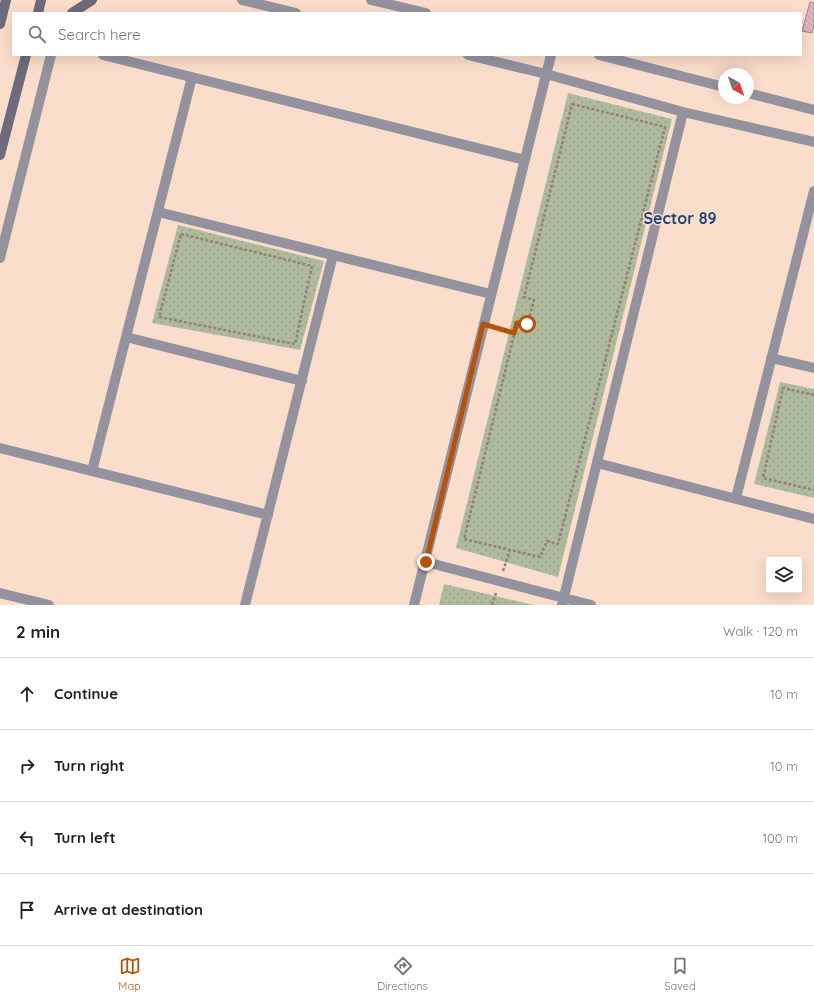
<!DOCTYPE html>
<meta charset="utf-8">
<style>
body{margin:0;font-family:Quicksand,sans-serif;background:#f2f2f2;color:#222}
.controls{position:absolute;right:12px;bottom:12px;display:grid;overflow:hidden;border-radius:0px;box-shadow:0 4px 16px #0002}
.controls button{width:36px;height:36px;display:grid;place-items:center;padding:0;border:0;border-bottom:1px solid #e0e0e0;background:#fff;color:#222;font:20px sans-serif}
.compass{position:absolute;left:718px;top:68px;width:36px;height:36px;border-radius:50%;background:#fff;box-shadow:0 4px 16px #0002;rotate:140deg}
.stop{position:absolute;width:12px;height:12px;margin:-9px;border:3px solid #b45309;border-radius:50%;background:#fff}
.stop.end{background:#b45309;border-color:#fff;box-shadow:0 1px 4px #0008}
.list{margin:0;padding:0;list-style:none}
h2{display:flex;justify-content:space-between;align-items:center;height:52px;margin:0;padding:0 16px;font-size:17px}
h2 small{font-size:13px;font-weight:400;color:#767676}
.list li{display:grid;grid-template-columns:26px 1fr auto;gap:12px;align-items:center;box-sizing:border-box;height:72px;padding:0 16px;border-top:1px solid #e0e0e0}
.list b{display:block;font-size:15px;white-space:nowrap}
.list em{font-size:13px;font-style:normal;color:#767676}
.icon{flex:none;width:22px;height:22px;fill:none;stroke:currentColor;stroke-width:2;stroke-linecap:round;stroke-linejoin:round}
.map{position:relative;flex:none;width:814px;height:605px;overflow:hidden}
.search{position:absolute;background:#fff;box-shadow:0 4px 16px #0002;left:12px;right:12px;top:12px;height:44px;display:flex;align-items:center;gap:10px;box-sizing:border-box;padding:0 14px;border-radius:0px;color:#767676;font-size:15px}
.sheet{height:340px;background:#fff}
nav{display:flex;justify-content:space-around;align-items:center;box-sizing:border-box;height:56px;border-top:1px solid #e0e0e0;background:#fff;font-size:11px;color:#767676}
nav a{display:grid;justify-items:center;gap:2px}
nav .on{color:#b45309}
.map>svg:first-child{display:block}
.park{fill:url(#park-dots)}
.building{fill:url(#building-back-hatch);stroke:#a1818c}
.lines{fill:none;stroke-linecap:round;stroke-linejoin:round}
.path{stroke:#968174;stroke-width:2.5;stroke-dasharray:3 2;stroke-linecap:butt}
.street{stroke:#94929e;stroke-width:10}
.secondary{stroke:#6e6b7d;stroke-width:10}
.route{stroke:#b45309;stroke-width:5}
.labels{text-anchor:middle;dominant-baseline:central;stroke-width:3;stroke-linejoin:round;paint-order:stroke}
.district-label{font-size:16px;font-weight:bold;fill:#1f4379;stroke:#faddca}
</style>
<div class="map">
<svg width="814" height="605" viewBox="0 0 814 605">
<defs>
<pattern id="park-dots" width="8" height="8" patternUnits="userSpaceOnUse"><rect width="8" height="8" fill="#aebb9c"/><path d="M2 2h.1M6 6h.1" fill="none" stroke="#95a085" stroke-width="1.8" stroke-linecap="round"/></pattern>
<pattern id="building-back-hatch" width="6" height="6" patternUnits="userSpaceOnUse"><rect width="6" height="6" fill="#e1b7c5"/><path d="M-1 5l2 2M0 0l6 6M5-1l2 2" fill="none" stroke="#c19da8"/></pattern>
</defs>
<rect width="100%" height="100%" fill="#faddca"/>
<!-- park -->
<path class="park" d="M568,93L672,119L558,577L456,548Z
M178,225L324,261L300,350L152,323Z
M780,382L814,389V498L754,484Z
M444,584L534,605H439Z"/>
<!-- building -->
<path class="building" d="M810,2L814,3V26L812,33L802,31Z"/>
<g class="lines">
<!-- path -->
<path class="path" d="M572,104L665,127L558,544L547,541L540,557L464,539L517,323L527,325L534,300L524,297Z
M181,234L312,266L295,344L159,317Z
M495,328L514,333
M814,395L783,388L763,478L814,490
M503,571L510,550
M492,605L496,593"/>
<!-- street -->
<path class="street" d="M242,0L296,13
M371,0L426,13
M103,55L525,160
M468,55L546,74L683,112L814,142
M599,55L724,87
M748,93L814,110
M158,212L491,294
M0,258L51,55
M126,337L302,381
M771,358L814,368
M0,448L268,515
M597,463L814,519
M92,471L192,77
M736,498L814,191
M426,562L591,605
M0,593L49,605
M245,605L333,255
M414,605L551,55
M562,605L683,112"/>
<!-- secondary -->
<path class="secondary" d="M38,13L41,0
M72,13L92,0
M0,24L6,0
M0,155L26,55"/>
</g>
<g class="lines">
<!-- route -->
<path class="route" d="M426,562L483,324L514,333L517,323L527,324"/>
</g>
<g class="labels">
<!-- district labels -->
<g class="district-label">
<text x="680" y="218">Sector 89</text>
</g>
</g>
</svg>
<div class="controls">
<button><svg class="icon" aria-label="layers" viewBox="0 0 24 24"><path d="M12 4l9 5-9 5-9-5zM3 14l9 5 9-5"/></svg></button>
</div>
<svg class="compass" viewBox="-18 -18 36 36"><path d="M0-13l5 13h-10z" fill="#e53935"/><path d="M0 13l5-13h-10z" fill="#767676"/></svg>
<div class="stop" style="left:527px;top:324px"></div>
<div class="stop end" style="left:426px;top:562px"></div>
<div class="search"><svg class="icon" aria-label="search" viewBox="0 0 24 24"><circle cx="10" cy="10" r="6"/><path d="M15 15l6 6"/></svg>Search here</div>
</div>
<section class="sheet">
<h2>2 min<small>Walk · 120 m</small></h2>
<ul class="list">
<li><svg class="icon" aria-label="ahead" viewBox="0 0 24 24"><path d="M12 20V5M6 11l6-6 6 6"/></svg><div><b>Continue</b></div><em>10 m</em></li>
<li><svg class="icon" aria-label="right" viewBox="0 0 24 24"><path d="M7 20v-9h11M14 6l5 5-5 5"/></svg><div><b>Turn right</b></div><em>10 m</em></li>
<li><svg class="icon" aria-label="left" viewBox="0 0 24 24"><path d="M17 20v-9H6M10 6l-5 5 5 5"/></svg><div><b>Turn left</b></div><em>100 m</em></li>
<li><svg class="icon" aria-label="arrive" viewBox="0 0 24 24"><path d="M6 21V4h12l-3 4 3 4H6"/></svg><div><b>Arrive at destination</b></div></li>
</ul>
</section>
<nav>
<a class="on"><svg class="icon" aria-label="map" viewBox="0 0 24 24"><path d="M3 6l6-2 6 2 6-2v14l-6 2-6-2-6 2zM9 4v14M15 6v14"/></svg>Map</a>
<a><svg class="icon" aria-label="directions" viewBox="0 0 24 24"><path d="M12 3l9 9-9 9-9-9zM9 14v-3h6M13 9l2 2-2 2"/></svg>Directions</a>
<a><svg class="icon" aria-label="saved" viewBox="0 0 24 24"><path d="M7 4h10v16l-5-4-5 4z"/></svg>Saved</a>
</nav>
